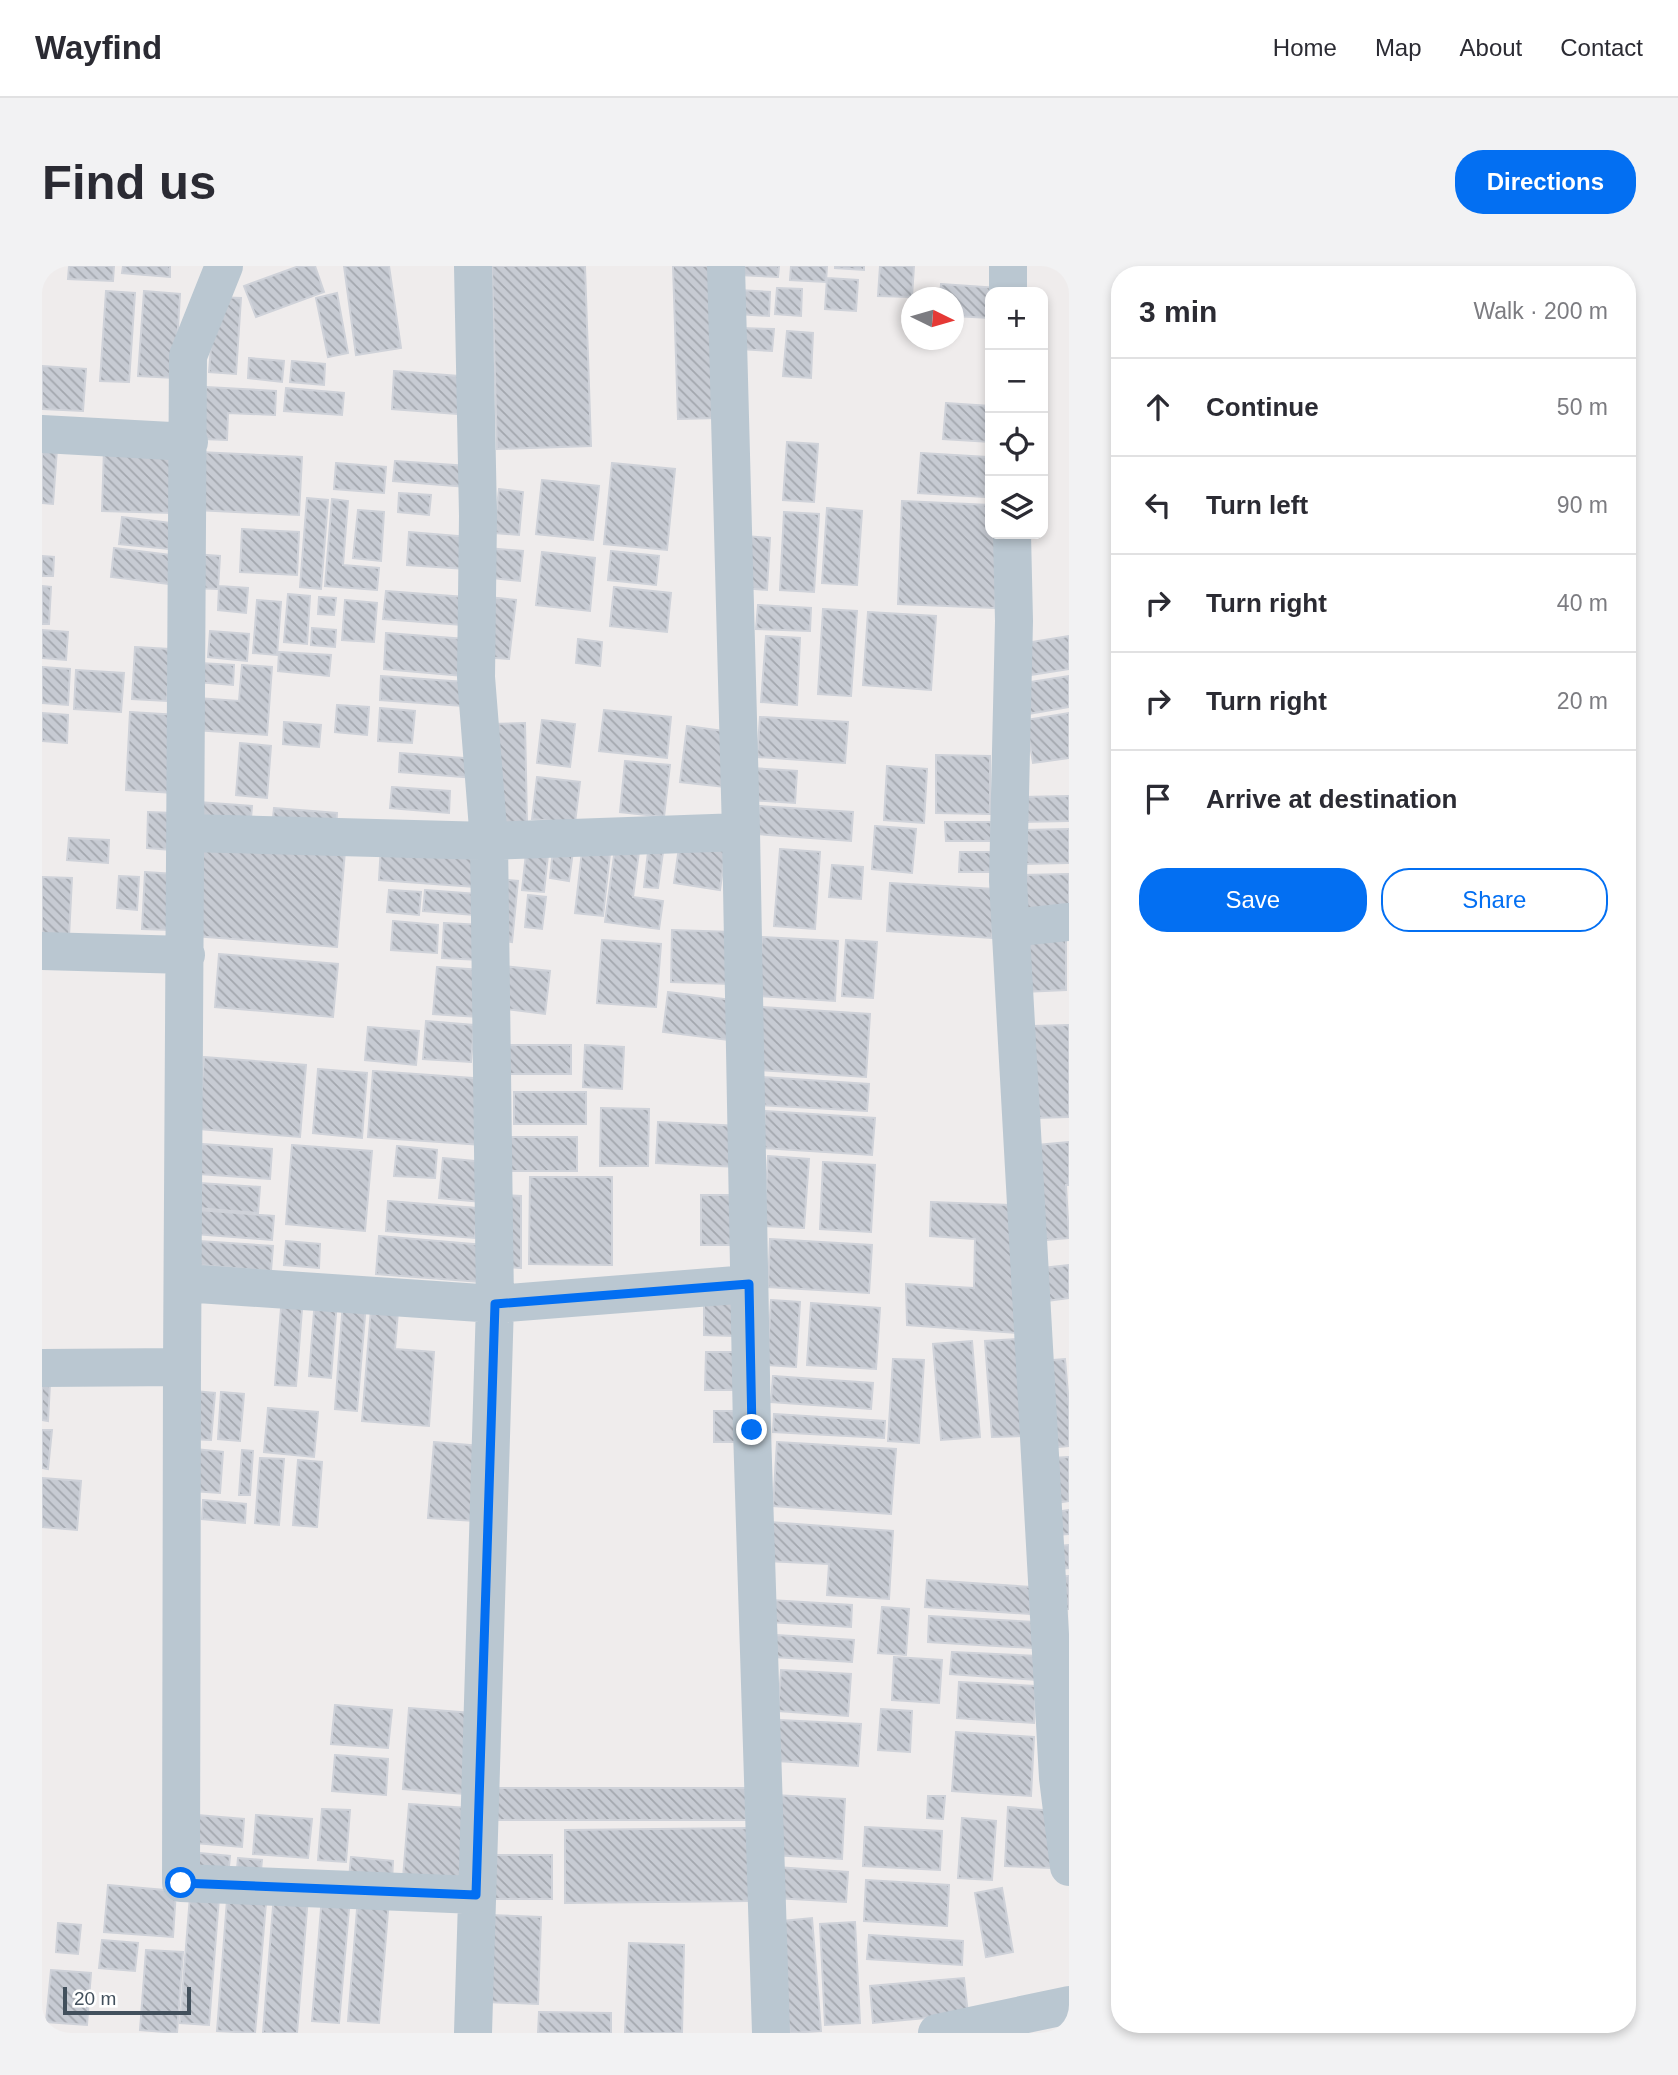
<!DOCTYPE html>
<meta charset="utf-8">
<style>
body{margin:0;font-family:Helvetica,sans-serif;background:#f2f2f3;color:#2b2b33}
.controls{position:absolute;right:21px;top:21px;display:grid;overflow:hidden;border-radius:14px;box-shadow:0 4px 10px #0003}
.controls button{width:63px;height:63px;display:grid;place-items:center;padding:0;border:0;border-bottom:2px solid #e1e1e2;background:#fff;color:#2b2b33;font:35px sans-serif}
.compass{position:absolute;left:859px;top:21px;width:63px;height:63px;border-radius:50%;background:#fff;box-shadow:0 4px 10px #0003;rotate:95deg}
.scale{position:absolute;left:21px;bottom:18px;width:128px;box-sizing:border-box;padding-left:7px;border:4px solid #42505c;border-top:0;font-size:19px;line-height:24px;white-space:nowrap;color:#42505c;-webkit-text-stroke:5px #fff;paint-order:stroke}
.stop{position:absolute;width:21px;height:21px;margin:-16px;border:5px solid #036ff2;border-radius:50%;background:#fff}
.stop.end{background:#036ff2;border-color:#fff;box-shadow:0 2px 7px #0008}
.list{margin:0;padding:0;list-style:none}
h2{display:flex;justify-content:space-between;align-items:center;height:91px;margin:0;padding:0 28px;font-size:30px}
h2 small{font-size:23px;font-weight:400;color:#7c7c81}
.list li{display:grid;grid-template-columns:46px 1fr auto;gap:21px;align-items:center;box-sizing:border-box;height:98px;padding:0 28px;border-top:2px solid #e1e1e2}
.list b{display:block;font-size:26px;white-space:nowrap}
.list em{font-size:23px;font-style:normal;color:#7c7c81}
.actions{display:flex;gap:14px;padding:21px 28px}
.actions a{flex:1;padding:16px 0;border:2px solid #036ff2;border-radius:28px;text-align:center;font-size:24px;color:#036ff2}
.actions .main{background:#036ff2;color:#fff}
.icon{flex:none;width:38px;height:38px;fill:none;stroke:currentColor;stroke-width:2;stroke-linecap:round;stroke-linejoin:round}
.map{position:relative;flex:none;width:1027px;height:1767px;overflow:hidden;border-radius:28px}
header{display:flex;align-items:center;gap:42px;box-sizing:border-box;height:98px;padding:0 35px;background:#fff;border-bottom:2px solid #e1e1e2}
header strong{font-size:33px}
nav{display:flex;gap:38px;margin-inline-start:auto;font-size:24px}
.intro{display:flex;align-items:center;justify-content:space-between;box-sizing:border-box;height:168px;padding:0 42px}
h1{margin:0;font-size:49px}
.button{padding:18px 32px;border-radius:28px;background:#036ff2;color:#fff;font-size:24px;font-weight:700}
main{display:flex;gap:42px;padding:0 42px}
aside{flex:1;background:#fff;border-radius:28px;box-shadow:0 4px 10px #0003}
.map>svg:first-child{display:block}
.building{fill:url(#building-back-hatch);stroke:#cfd2d9;stroke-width:2}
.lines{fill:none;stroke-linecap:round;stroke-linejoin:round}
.minor{stroke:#bac7d1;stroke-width:38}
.route{stroke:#036ff2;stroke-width:9}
</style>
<header>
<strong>Wayfind</strong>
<nav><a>Home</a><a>Map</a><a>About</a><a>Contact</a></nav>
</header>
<div class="intro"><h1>Find us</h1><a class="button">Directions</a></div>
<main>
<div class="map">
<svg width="1027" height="1767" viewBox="0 0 1027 1767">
<defs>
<pattern id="building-back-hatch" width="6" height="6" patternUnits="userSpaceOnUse" patternTransform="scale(1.75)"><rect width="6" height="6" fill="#c7cbd3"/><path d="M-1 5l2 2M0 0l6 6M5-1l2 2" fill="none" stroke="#a3a7ae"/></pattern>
</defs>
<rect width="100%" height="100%" fill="#efecec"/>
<!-- building -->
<path class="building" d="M27,0H72L71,15L26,13Z
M81,0H128V11L80,7Z
M257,0H273L282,26L214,51L202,20Z
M302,0H347L359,82L314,89Z
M450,0H543L549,180L455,183Z
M631,0H670L675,152L636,153Z
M698,0H737L736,11L697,9Z
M749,0H785L784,16L748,14Z
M793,0H822V4L793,2Z
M838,0H872L870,31L836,30Z
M785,12L816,14L814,45L783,43Z
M899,18L957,22L948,26V52L912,50V32H898Z
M735,22L760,23L759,50L733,48Z
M697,24L728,26L727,50L696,48Z
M64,25L93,27L87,116L58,115Z
M102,25L138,28L133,112L96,110Z
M295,27L306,87L286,91L274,32Z
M173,31L199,32L194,108L167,106Z
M699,62L732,63L730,85L698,83Z
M745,65L771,67L769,112L741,110Z
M207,92L242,95L240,116L206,112Z
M250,95L283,98L282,119L248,116Z
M0,100L44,103L41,145L0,143Z
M352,105L430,111L428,149L350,143Z
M164,121L234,125L233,149L186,147L185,174L161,173Z
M244,122L302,127L300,149L242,145Z
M904,137L948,140V176L901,173Z
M745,176L776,178L772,236L741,234Z
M0,182L15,183L11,238L0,237Z
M62,182L132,184L130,247L60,245Z
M157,186L260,191L257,249L154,244Z
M879,187L945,191L943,231L876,227Z
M353,195L427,200L425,221L351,215Z
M294,197L344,201L342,227L292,223Z
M570,197L633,203L625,284L562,278Z
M500,214L557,220L551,274L494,268Z
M457,223L481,226L477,269L452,267Z
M357,227L389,229L387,249L356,246Z
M265,232L286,234L279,323L258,321Z
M290,233L306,235L301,299L337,302L335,324L283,320Z
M860,235L948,239V268H957L953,342L856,338Z
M785,242L820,245L815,319L780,317Z
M316,244L342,246L339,295L311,292Z
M742,246L777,248L772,326L738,324Z
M80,251L130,257L127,283L77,278Z
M200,263L257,266L255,309L198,306Z
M367,266L427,271L424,303L365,299Z
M703,270L728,272L725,324L700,322Z
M72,282L130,289L126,318L69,311Z
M445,282L481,285L478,315L442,311Z
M569,285L617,290L614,319L566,314Z
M500,286L553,292L548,345L494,339Z
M151,288L178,290L176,323L149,322Z
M0,290L12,291L11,310H0Z
M0,320L9,321L7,358H0Z
M177,320L206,322L204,347L176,344Z
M572,321L629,327L625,366L568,360Z
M344,325L423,331L420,359L341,353Z
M246,328L268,330L265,378L242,376Z
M277,331L294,332L292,349L276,348Z
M446,331L474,334L467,393L439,391Z
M215,334L239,336L235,389L211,387Z
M303,334L335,337L332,376L300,374Z
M716,339L769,342L768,365L714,363Z
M781,343L815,345L809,430L776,428Z
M826,346L894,350L889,424L821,419Z
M270,362L294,364L293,381L269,379Z
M0,364L26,366L24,394L0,392Z
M168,365L207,368L205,395L166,391Z
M344,367L424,373L421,410L342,403Z
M724,370L758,372L755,439L719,436Z
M1027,370V403L982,410L977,378Z
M536,373L560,376L558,400L534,397Z
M93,381L128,383L125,435L90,433Z
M237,386L289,389L287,410L236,405Z
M157,397L192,399L191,419L155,416Z
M200,399L230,401L225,469L153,464L156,432L197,435Z
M0,401L28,403L26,439L0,437Z
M34,404L82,407L79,446L32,443Z
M339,410L423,416L421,440L338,434Z
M1027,410V441L980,449L975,418Z
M295,439L327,441L325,469L293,466Z
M338,442L373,445L370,477L336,475Z
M562,444L629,451L625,492L557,485Z
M88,446L136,449L132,527L84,524Z
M0,447L26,449L25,477L0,475Z
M1027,447V492L991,497L984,454Z
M718,451L806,456L803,497L715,491Z
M500,454L533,458L528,501L495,497Z
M242,456L279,459L277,481L241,478Z
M483,457L485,558L452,559L449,458Z
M645,460L690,466L683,521L638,516Z
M198,477L229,480L225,532L194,529Z
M358,487L434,493L433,512L357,506Z
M894,489L948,490V548L894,547Z
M583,495L628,499L622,551L578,546Z
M845,500L885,503L882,557L842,554Z
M709,502L755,505L753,537L707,534Z
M495,511L538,516L533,557L490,553Z
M350,521L408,525L407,547L348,542Z
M1027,530V555L979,556V531Z
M156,536L210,540L208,566L154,562Z
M717,540L811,546L809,575L715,568Z
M232,542L295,547L294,567L230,562Z
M106,546L132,547L129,584L105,582Z
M903,556H949V575H904Z
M833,560L874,563L870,607L830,603Z
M1027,563V597L982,598V564Z
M27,572L67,574L66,597L25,594Z
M159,574L303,585L295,681L152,670Z
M638,574L684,580L678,624L632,617Z
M512,575L532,578L527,615L508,612Z
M574,575L598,578L591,631L621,635L617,663L563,656Z
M607,577L622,579L616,622L602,621Z
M339,579L435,587L433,621L337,614Z
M738,583L778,586L773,663L732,660Z
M540,585L568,588L561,650L533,647Z
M918,586H951V606H917Z
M484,587L506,589L502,626L480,624Z
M790,599L821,601L819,633L787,631Z
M103,606L133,608L130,664L100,663Z
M1027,608V644L981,645L980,609Z
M77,610L97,611L95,644L75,642Z
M0,611L30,612L27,671L0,669Z
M457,613L476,615L470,676L451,673Z
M848,617L953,623L950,672L845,665Z
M347,624L379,626L377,649L345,646Z
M383,624L435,628L433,649L381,645Z
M486,629L504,631L500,663L483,661Z
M351,655L396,659L395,687L349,684Z
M402,657L441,659L438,694L400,692Z
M630,664L691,666L689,718L629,716Z
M1024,669V724L981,726L979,671Z
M720,671L796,675L793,735L717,730Z
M560,674L619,678L614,741L555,737Z
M804,674L835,676L831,732L800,730Z
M177,688L296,698L291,751L173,741Z
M460,700L508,705L503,748L456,742Z
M395,701L441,704L437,751L391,748Z
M626,726L691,734L686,774L621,766Z
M720,741L828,748L824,811L716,804Z
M384,755L432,759L429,796L381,793Z
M1027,759V851L993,852L991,760Z
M326,761L377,765L374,799L323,794Z
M456,779H529V808H456Z
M543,779L582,781L580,823L541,821Z
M162,791L264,799L258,871L157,863Z
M276,803L325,807L320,872L271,867Z
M331,805L445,813L440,879L326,871Z
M719,811L827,818L825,845L717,839Z
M472,826H544V858H472Z
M559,842L607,843L606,900H558Z
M723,845L833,852L830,889L721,882Z
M616,856L698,860L696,901L614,897Z
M461,871H535V905H461Z
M1027,876V919H1024L1027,972L994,975L984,880Z
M160,878L230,883L228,913L157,908Z
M250,879L330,885L323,965L244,958Z
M355,880L395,884L393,912L352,910Z
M726,890L767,893L762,962L722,960Z
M401,892L443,896L440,936L397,932Z
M781,896L833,899L829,966L778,963Z
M488,911H570V999L487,998Z
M157,917L218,921L216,947L156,942Z
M460,929L479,930V1002L460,1001Z
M659,929H697V979H659Z
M346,935L435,942L433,972L344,965Z
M889,936L968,939L975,1067L865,1059L864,1018L932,1022L933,973L888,970Z
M155,944L232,950L230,974L153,968Z
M337,970L442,979L439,1016L334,1008Z
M728,973L830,979L827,1027L726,1021Z
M157,975L231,980L229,1005L155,999Z
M244,975L278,978L277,1002L242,999Z
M1027,999V1032L1004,1035L1001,1002Z
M240,1029L261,1031L254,1120L233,1119Z
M273,1033L295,1035L289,1112L267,1110Z
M662,1033H691V1070L662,1069Z
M729,1034L758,1036L754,1101L725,1099Z
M301,1036L324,1038L315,1145L293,1143Z
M769,1037L838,1042L834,1103L765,1099Z
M329,1043L356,1045L353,1083L392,1086L387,1160L320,1155Z
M977,1073L983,1170L950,1171L943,1075Z
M930,1075L938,1171L899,1174L891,1078Z
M664,1086H695V1124H663Z
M851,1093L882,1094L877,1177L846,1175Z
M1023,1093L1027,1139V1180L1006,1182L998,1095Z
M731,1110L831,1117L829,1143L729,1136Z
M0,1118H8L6,1155L0,1154Z
M152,1125L173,1127L169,1174L148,1173Z
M179,1126L202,1128L198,1175L176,1173Z
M226,1142L276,1146L272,1191L222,1186Z
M672,1145H698V1176H672Z
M732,1148L843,1155L842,1172L731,1166Z
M0,1164H10L6,1203L0,1202Z
M392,1176L439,1180L433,1255L386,1252Z
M735,1176L854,1183L849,1248L731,1240Z
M153,1183L181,1186L178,1227L150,1225Z
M200,1184L211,1185L208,1229H197Z
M1027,1191V1235L1014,1237L1010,1192Z
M218,1192L242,1193L237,1259L213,1257Z
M256,1194L280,1196L275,1261L251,1259Z
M0,1212L39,1215L35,1264L0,1261Z
M161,1234L204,1238L203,1257L160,1253Z
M1027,1244V1268L1014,1269L1012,1246Z
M727,1256L851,1265L847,1333L785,1329L787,1298L724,1295Z
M1027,1279V1302L1018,1303L1016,1280Z
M1022,1310H1027V1343H1022Z
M885,1314L989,1321L988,1348L883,1341Z
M728,1334L810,1339L809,1361L727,1356Z
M840,1341L867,1343L864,1389L836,1387Z
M887,1350L993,1356L991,1382L886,1376Z
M734,1369L812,1374L810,1396L732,1391Z
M910,1386L997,1390L995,1414L908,1408Z
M852,1391L900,1394L897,1437L850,1434Z
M739,1404L809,1408L806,1450L736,1445Z
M917,1416L994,1420L992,1457L915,1452Z
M293,1439L350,1444L346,1482L289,1478Z
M367,1442L430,1447L423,1528L361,1523Z
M839,1443L870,1445L868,1486L836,1484Z
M737,1454L819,1458L816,1500L735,1495Z
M914,1466L992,1471L989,1530L910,1525Z
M293,1489L346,1493L344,1529L290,1525Z
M452,1522H704V1554H452Z
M732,1529L803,1533L800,1593L729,1589Z
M886,1530H903L901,1553L885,1552Z
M367,1538L426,1542L420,1617L361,1612Z
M966,1541L1012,1545L1009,1602L963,1600Z
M280,1543L308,1544L304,1596L276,1594Z
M155,1549L202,1553L200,1581L153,1577Z
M214,1549L270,1553L266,1592L211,1588Z
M920,1552L954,1555L950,1614L916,1612Z
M823,1561L900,1565L898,1604L821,1600Z
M707,1562V1635L523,1637V1564Z
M147,1586L188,1590L186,1611L146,1609Z
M445,1589H510V1633H445Z
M309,1591L351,1595L350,1616L307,1613Z
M196,1592L220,1594L218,1615L194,1613Z
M734,1601L806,1606L804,1636L732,1632Z
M824,1614L907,1619L905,1660L822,1655Z
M66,1619L134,1625L131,1671L62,1666Z
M960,1622L971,1686L944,1691L933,1627Z
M232,1628L266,1631L255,1767H221Z
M148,1630L177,1632L167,1759L138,1757Z
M280,1630L308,1632L297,1757L270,1755Z
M316,1631L347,1633L337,1757L306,1755Z
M185,1634L224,1637L213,1767L175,1765Z
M446,1649L499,1651L496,1738L443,1736Z
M770,1652L779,1765L748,1767L730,1656Z
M813,1656L818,1757L783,1759L778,1658Z
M16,1657L39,1659L36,1688L14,1686Z
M827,1669L921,1675L920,1699L825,1693Z
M60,1674L96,1677L93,1705L57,1702Z
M587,1677L642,1679L640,1767H583Z
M104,1684L141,1686L135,1767L98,1764Z
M9,1704L49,1707L45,1759L4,1756Z
M922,1712L926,1748L831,1757L828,1720Z
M497,1746L569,1747V1767H496Z"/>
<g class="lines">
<!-- minor -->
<path class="minor" d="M182,0L146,90L140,1101L139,1617L434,1629
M684,0L699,566L710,1164L729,1767
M966,0V26
M0,168L147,176
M970,268L972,355L966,615L1016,1512L1027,1601
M144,567L447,575L699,566
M969,662L1027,656
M0,685L144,689
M141,1017L453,1038L707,1018
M0,1102L140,1101
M431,1767L453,1038L447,575L434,411L436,250L431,0
M895,1767L1027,1739"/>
</g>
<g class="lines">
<!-- route -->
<path class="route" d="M139,1617L434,1629L453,1038L707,1018L710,1164"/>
</g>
</svg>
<div class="controls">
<button>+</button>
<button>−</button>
<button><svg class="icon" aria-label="locate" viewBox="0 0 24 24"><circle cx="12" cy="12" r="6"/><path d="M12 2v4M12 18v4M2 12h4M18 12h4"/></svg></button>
<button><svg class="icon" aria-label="layers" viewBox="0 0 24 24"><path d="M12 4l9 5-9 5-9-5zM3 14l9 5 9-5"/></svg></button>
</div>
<svg class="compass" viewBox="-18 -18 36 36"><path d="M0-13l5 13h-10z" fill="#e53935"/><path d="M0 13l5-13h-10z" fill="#7c7c81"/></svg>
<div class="scale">20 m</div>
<div class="stop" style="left:139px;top:1617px"></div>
<div class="stop end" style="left:710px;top:1164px"></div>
</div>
<aside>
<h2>3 min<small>Walk · 200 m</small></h2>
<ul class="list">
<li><svg class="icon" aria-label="ahead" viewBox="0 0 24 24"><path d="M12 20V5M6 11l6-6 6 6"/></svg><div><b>Continue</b></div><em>50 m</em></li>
<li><svg class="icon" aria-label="left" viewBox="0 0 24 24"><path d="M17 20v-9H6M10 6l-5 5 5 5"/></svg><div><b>Turn left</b></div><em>90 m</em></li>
<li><svg class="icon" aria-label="right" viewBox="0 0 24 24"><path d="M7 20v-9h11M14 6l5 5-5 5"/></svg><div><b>Turn right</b></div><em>40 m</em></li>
<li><svg class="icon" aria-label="right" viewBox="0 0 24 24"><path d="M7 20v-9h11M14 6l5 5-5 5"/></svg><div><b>Turn right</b></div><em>20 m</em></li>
<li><svg class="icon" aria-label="arrive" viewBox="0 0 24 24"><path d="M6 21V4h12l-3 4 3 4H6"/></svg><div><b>Arrive at destination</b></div></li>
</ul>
<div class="actions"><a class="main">Save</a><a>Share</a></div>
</aside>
</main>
